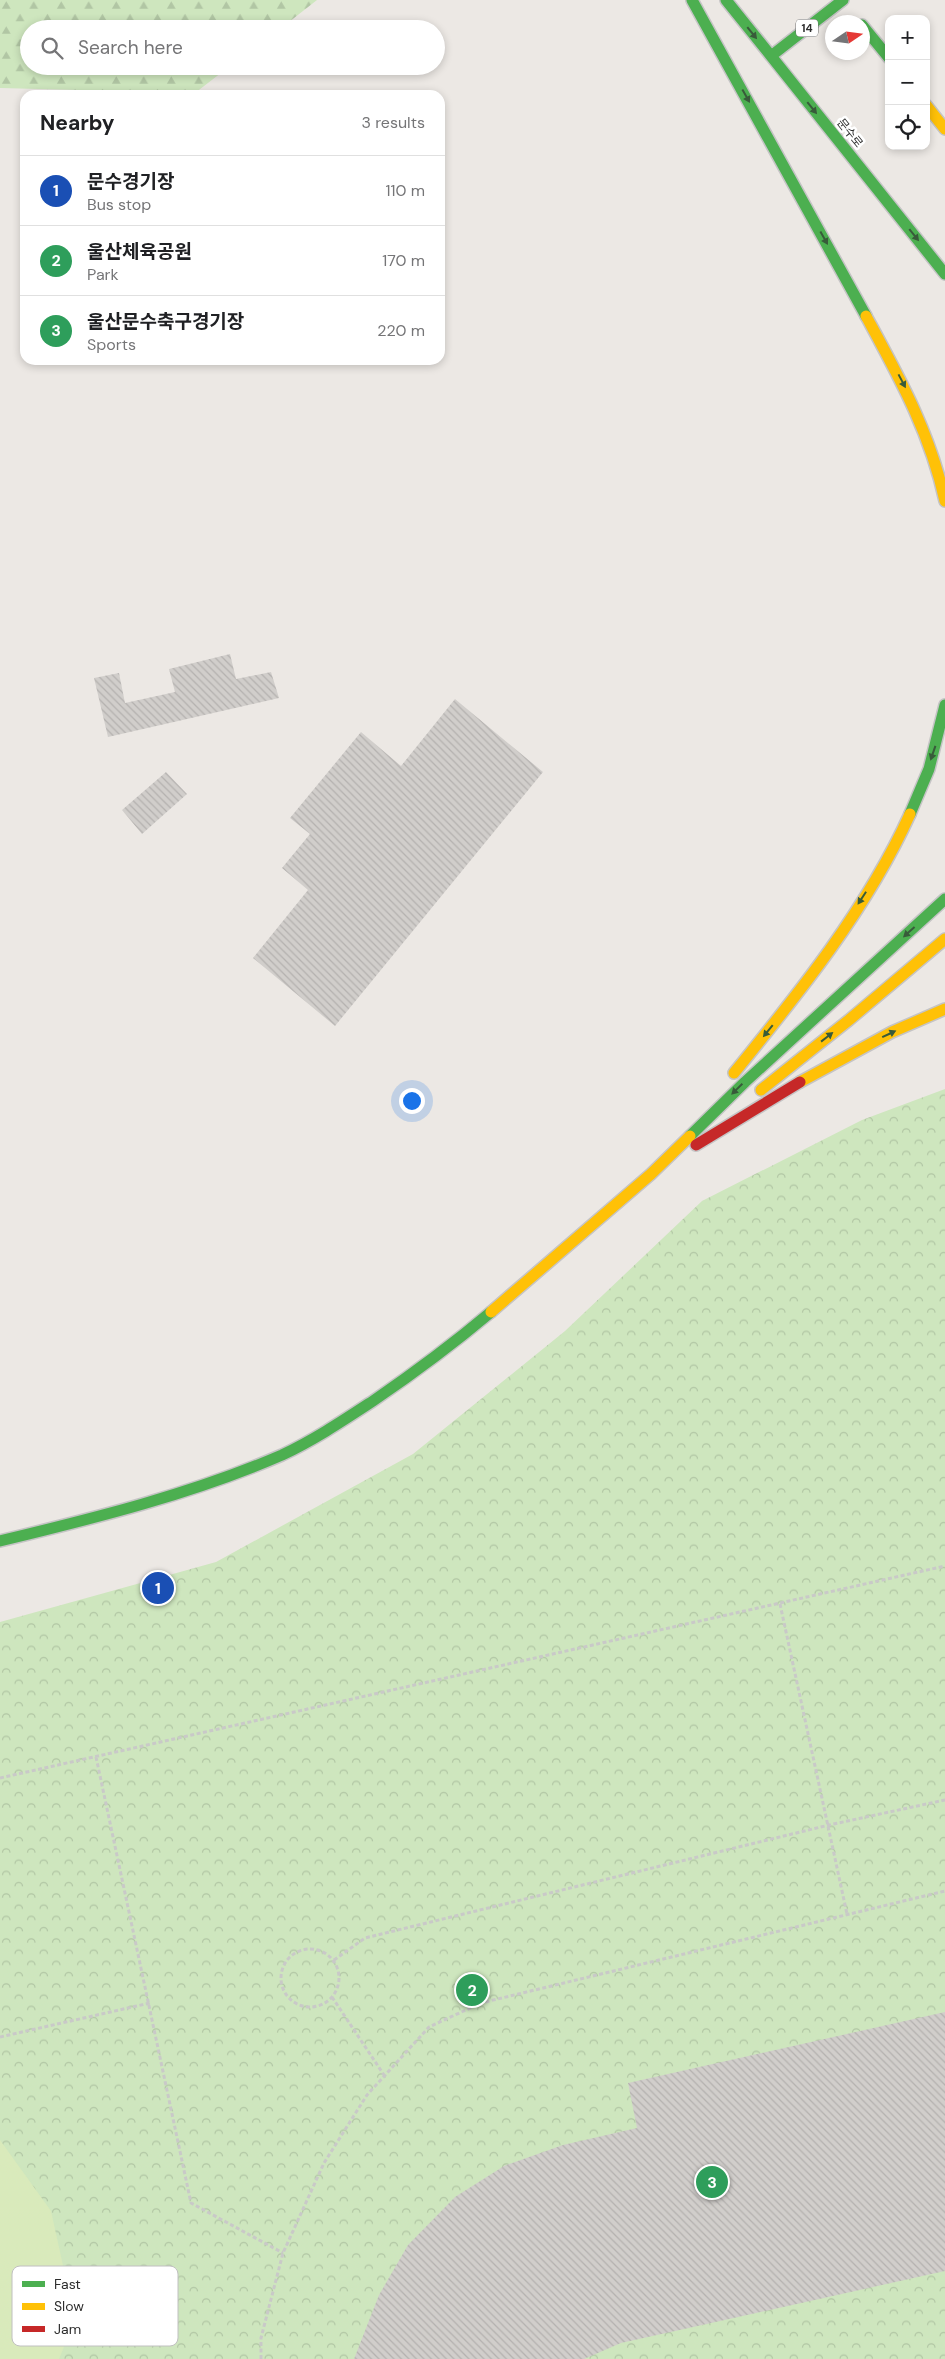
<!DOCTYPE html>
<meta charset="utf-8">
<style>
body{margin:0;font-family:"DM Sans","Noto Sans KR",sans-serif;background:#f2f2f2;color:#202124}
.controls{position:absolute;right:15px;top:15px;display:grid;overflow:hidden;border-radius:10px;box-shadow:0 2px 8px #0003}
.controls button{width:45px;height:45px;display:grid;place-items:center;padding:0;border:0;border-bottom:1px solid #e0e0e0;background:#fff;color:#202124;font:25px sans-serif}
.compass{position:absolute;left:825px;top:15px;width:45px;height:45px;border-radius:50%;background:#fff;box-shadow:0 2px 8px #0003;rotate:77deg}
.you{position:absolute;left:411px;top:1100px;width:18px;height:18px;margin:-12px;border:4px solid #fff;border-radius:50%;background:#1a73e8;box-shadow:0 0 0 8px #1a73e833}
.badge{display:grid;place-items:center;width:32px;height:32px;border-radius:50%;background:#706f6e;color:#fff;font-size:16px;font-weight:700}
.pin{position:absolute;translate:-50% -50%;border:2px solid #fff;box-shadow:0 1px 5px #0006}
.list{margin:0;padding:0;list-style:none}
h2{display:flex;justify-content:space-between;align-items:center;height:65px;margin:0;padding:0 20px;font-size:21px}
h2 small{font-size:16px;font-weight:400;color:#757577}
.list li{display:grid;grid-template-columns:32px 1fr auto;gap:15px;align-items:center;box-sizing:border-box;height:70px;padding:0 20px;border-top:1px solid #e0e0e0}
.list b{display:block;font-size:19px;white-space:nowrap}
.list p{margin:0;font-size:16px;white-space:nowrap;color:#757577}
.list em{font-size:16px;font-style:normal;color:#757577}
.icon{flex:none;width:28px;height:28px;fill:none;stroke:currentColor;stroke-width:2;stroke-linecap:round;stroke-linejoin:round}
.map{position:relative;flex:none;width:945px;height:2359px;overflow:hidden}
.search{position:absolute;background:#fff;box-shadow:0 2px 8px #0003;left:20px;top:20px;width:425px;height:55px;display:flex;align-items:center;gap:12px;box-sizing:border-box;padding:0 18px;border-radius:28px;color:#757577;font-size:19px}
.panel{position:absolute;background:#fff;box-shadow:0 2px 8px #0003;left:20px;top:90px;width:425px;height:275px;border-radius:15px}
.map>svg:first-child{display:block}
.forest{fill:url(#forest-firs)}
.park{fill:url(#park-crowns)}
.pitch{fill:#d9eabb}
.building{fill:url(#building-back-hatch)}
.lines{fill:none;stroke-linecap:round;stroke-linejoin:round}
.fast-casing{stroke:#c5c4c5;stroke-width:14}
.slow-casing{stroke:#c5c4c5;stroke-width:14}
.jam-casing{stroke:#c5c4c5;stroke-width:14}
.path{stroke:#c9c9c8;stroke-width:3;stroke-dasharray:4 2.5;stroke-linecap:butt}
.fast{stroke:#4caf50;stroke-width:11}
.slow{stroke:#ffc107;stroke-width:11}
.jam{stroke:#c62828;stroke-width:11}
.oneway{fill:#385b3a}
.labels{text-anchor:middle;dominant-baseline:central;stroke-width:5;stroke-linejoin:round;paint-order:stroke}
.shield{fill:#fff;stroke:#6d6d6d;stroke-width:1}
.shield-label{font-size:11px;font-weight:bold;fill:#2e2e2e}
.street-label{font-size:12px;fill:#2e2e2e;stroke:#fff}
.key{fill:#fff;stroke:#c0c0c0;stroke-width:1}
.key-label{font-size:14px;fill:#2e2e2e}
</style>
<div class="map">
<svg width="945" height="2359" viewBox="0 0 945 2359">
<defs>
<pattern id="forest-firs" width="22" height="20" patternUnits="userSpaceOnUse" patternTransform="scale(1.25)"><rect width="22" height="20" fill="#cee6be"/><path d="M5 1l3.5 6h-7zM16 11l3.5 6h-7z" fill="#b1c6a4"/></pattern>
<pattern id="park-crowns" width="20" height="18" patternUnits="userSpaceOnUse" patternTransform="scale(1.25)"><rect width="20" height="18" fill="#cee6be"/><path d="M2 6a3 3 0 1 1 6 0M12 15a3 3 0 1 1 6 0" fill="none" stroke="#b1c6a4"/></pattern>
<pattern id="building-back-hatch" width="6" height="6" patternUnits="userSpaceOnUse" patternTransform="scale(1.25)"><rect width="6" height="6" fill="#d1cecb"/><path d="M-1 5l2 2M0 0l6 6M5-1l2 2" fill="none" stroke="#b4b1af"/></pattern>
</defs>
<rect width="100%" height="100%" fill="#ece8e4"/>
<!-- forest -->
<path class="forest" d="M0,0H317L280,29H29V66H230L195,93L0,88Z"/>
<!-- park -->
<path class="park" d="M945,1089V2359H0V1622L216,1562L413,1454L565,1331L702,1201L862,1120Z"/>
<!-- pitch -->
<path class="pitch" d="M0,2140L51,2211L75,2320L59,2359H0Z"/>
<!-- building -->
<path class="building" d="M230,654L236,679L271,672L279,698L108,737L94,678L119,673L125,703L175,692L169,669Z
M455,699L543,772L335,1026L253,958L308,890L282,868L310,834L290,818L361,732L401,766Z
M166,772L187,794L142,834L122,810Z
M945,2012V2271L621,2343L584,2359H354L379,2295L408,2245L455,2197L504,2166L563,2145L637,2128L628,2083Z"/>
<g class="lines">
<defs>
<path id="fast" d="M692,0L866,316
M726,0L771,56L843,0
M862,25L889,58
M771,56L945,274
M910,814L929,769L945,705
M690,1136L745,1082L945,899
M0,1541C95,1518 192,1494 282,1455C314,1440 344,1420 373,1401C414,1373 453,1344 491,1312"/>
<path id="slow" d="M926,105L945,129
M866,316C899,377 930,432 945,501
M734,1073C799,993 867,909 910,814
M800,1082L892,1032L945,1009
M761,1090L849,1020L945,939
M491,1312L651,1174L690,1136"/>
<path id="jam" d="M696,1145L800,1082"/>
</defs>
<!-- fast casing -->
<use href="#fast" class="fast-casing"/>
<!-- slow casing -->
<use href="#slow" class="slow-casing"/>
<!-- jam casing -->
<use href="#jam" class="jam-casing"/>
<!-- path -->
<path class="path" d="M780,1604L847,1914
M96,1757L191,2203L283,2253
M0,1778L945,1566
M281 1978a29 29 0 1 1 58 0a29 29 0 1 1-58 0Z
M334,1960L365,1938L829,1825L945,1800
M332,1997L384,2075
M0,2037L150,2003
M261,2359V2338L283,2253L324,2163L367,2095L429,2027L481,2003L945,1891"/>
<!-- fast -->
<use href="#fast" class="fast"/>
<!-- slow -->
<use href="#slow" class="slow"/>
<!-- jam -->
<use href="#jam" class="jam"/>
</g>
<!-- one-way arrows -->
<defs><path id="oneway-solid" d="M-6-.8H1V-3.2L6.5 0L1 3.2V.8H-6Z" transform="scale(1.25)"/></defs>
<g class="oneway">
<use href="#oneway-solid" transform="translate(752 33) rotate(51)"/>
<use href="#oneway-solid" transform="translate(746 96) rotate(61)"/>
<use href="#oneway-solid" transform="translate(812 108) rotate(51)"/>
<use href="#oneway-solid" transform="translate(914 235) rotate(51)"/>
<use href="#oneway-solid" transform="translate(824 238) rotate(61)"/>
<use href="#oneway-solid" transform="translate(902 381) rotate(62)"/>
<use href="#oneway-solid" transform="translate(933 753) rotate(109)"/>
<use href="#oneway-solid" transform="translate(862 898) rotate(123)"/>
<use href="#oneway-solid" transform="translate(909 932) rotate(138)"/>
<use href="#oneway-solid" transform="translate(768 1031) rotate(129)"/>
<use href="#oneway-solid" transform="translate(889 1034) rotate(-25)"/>
<use href="#oneway-solid" transform="translate(827 1037) rotate(-38)"/>
<use href="#oneway-solid" transform="translate(737 1089) rotate(136)"/>
</g>
<g class="labels">
<!-- shield labels -->
<rect class="shield" x="796" y="19.5" width="22" height="17" rx="4"/>
<g class="shield-label">
<text x="807" y="28">14</text>
</g>
<!-- street labels -->
<g class="street-label">
<text transform="translate(850 133) rotate(51)">문수로</text>
</g>
</g>
<!-- legend -->
<rect x="12" y="2266" width="166" height="80" rx="8" class="key"/>
<rect x="22" y="2281" width="23" height="6" fill="#4caf50"/>
<rect x="22" y="2303" width="23" height="7" fill="#ffc107"/>
<rect x="22" y="2326" width="23" height="6" fill="#c62828"/>
<g class="key-label">
<text x="54" y="2289">Fast</text>
<text x="54" y="2311">Slow</text>
<text x="54" y="2334">Jam</text>
</g>
</svg>
<div class="controls">
<button>+</button>
<button>−</button>
<button><svg class="icon" aria-label="locate" viewBox="0 0 24 24"><circle cx="12" cy="12" r="6"/><path d="M12 2v4M12 18v4M2 12h4M18 12h4"/></svg></button>
</div>
<svg class="compass" viewBox="-18 -18 36 36"><path d="M0-13l5 13h-10z" fill="#e53935"/><path d="M0 13l5-13h-10z" fill="#757577"/></svg>
<div class="you"></div>
<div class="pin badge" style="left:158px;top:1588px;background:#1a4fb4">1</div>
<div class="pin badge" style="left:472px;top:1990px;background:#2e9e5b">2</div>
<div class="pin badge" style="left:712px;top:2182px;background:#2e9e5b">3</div>
<div class="search"><svg class="icon" aria-label="search" viewBox="0 0 24 24"><circle cx="10" cy="10" r="6"/><path d="M15 15l6 6"/></svg>Search here</div>
<section class="panel">
<h2>Nearby<small>3 results</small></h2>
<ul class="list">
<li><span class="badge" style="background:#1a4fb4">1</span><div><b>문수경기장</b><p>Bus stop</p></div><em>110 m</em></li>
<li><span class="badge" style="background:#2e9e5b">2</span><div><b>울산체육공원</b><p>Park</p></div><em>170 m</em></li>
<li><span class="badge" style="background:#2e9e5b">3</span><div><b>울산문수축구경기장</b><p>Sports</p></div><em>220 m</em></li>
</ul>
</section>
</div>
